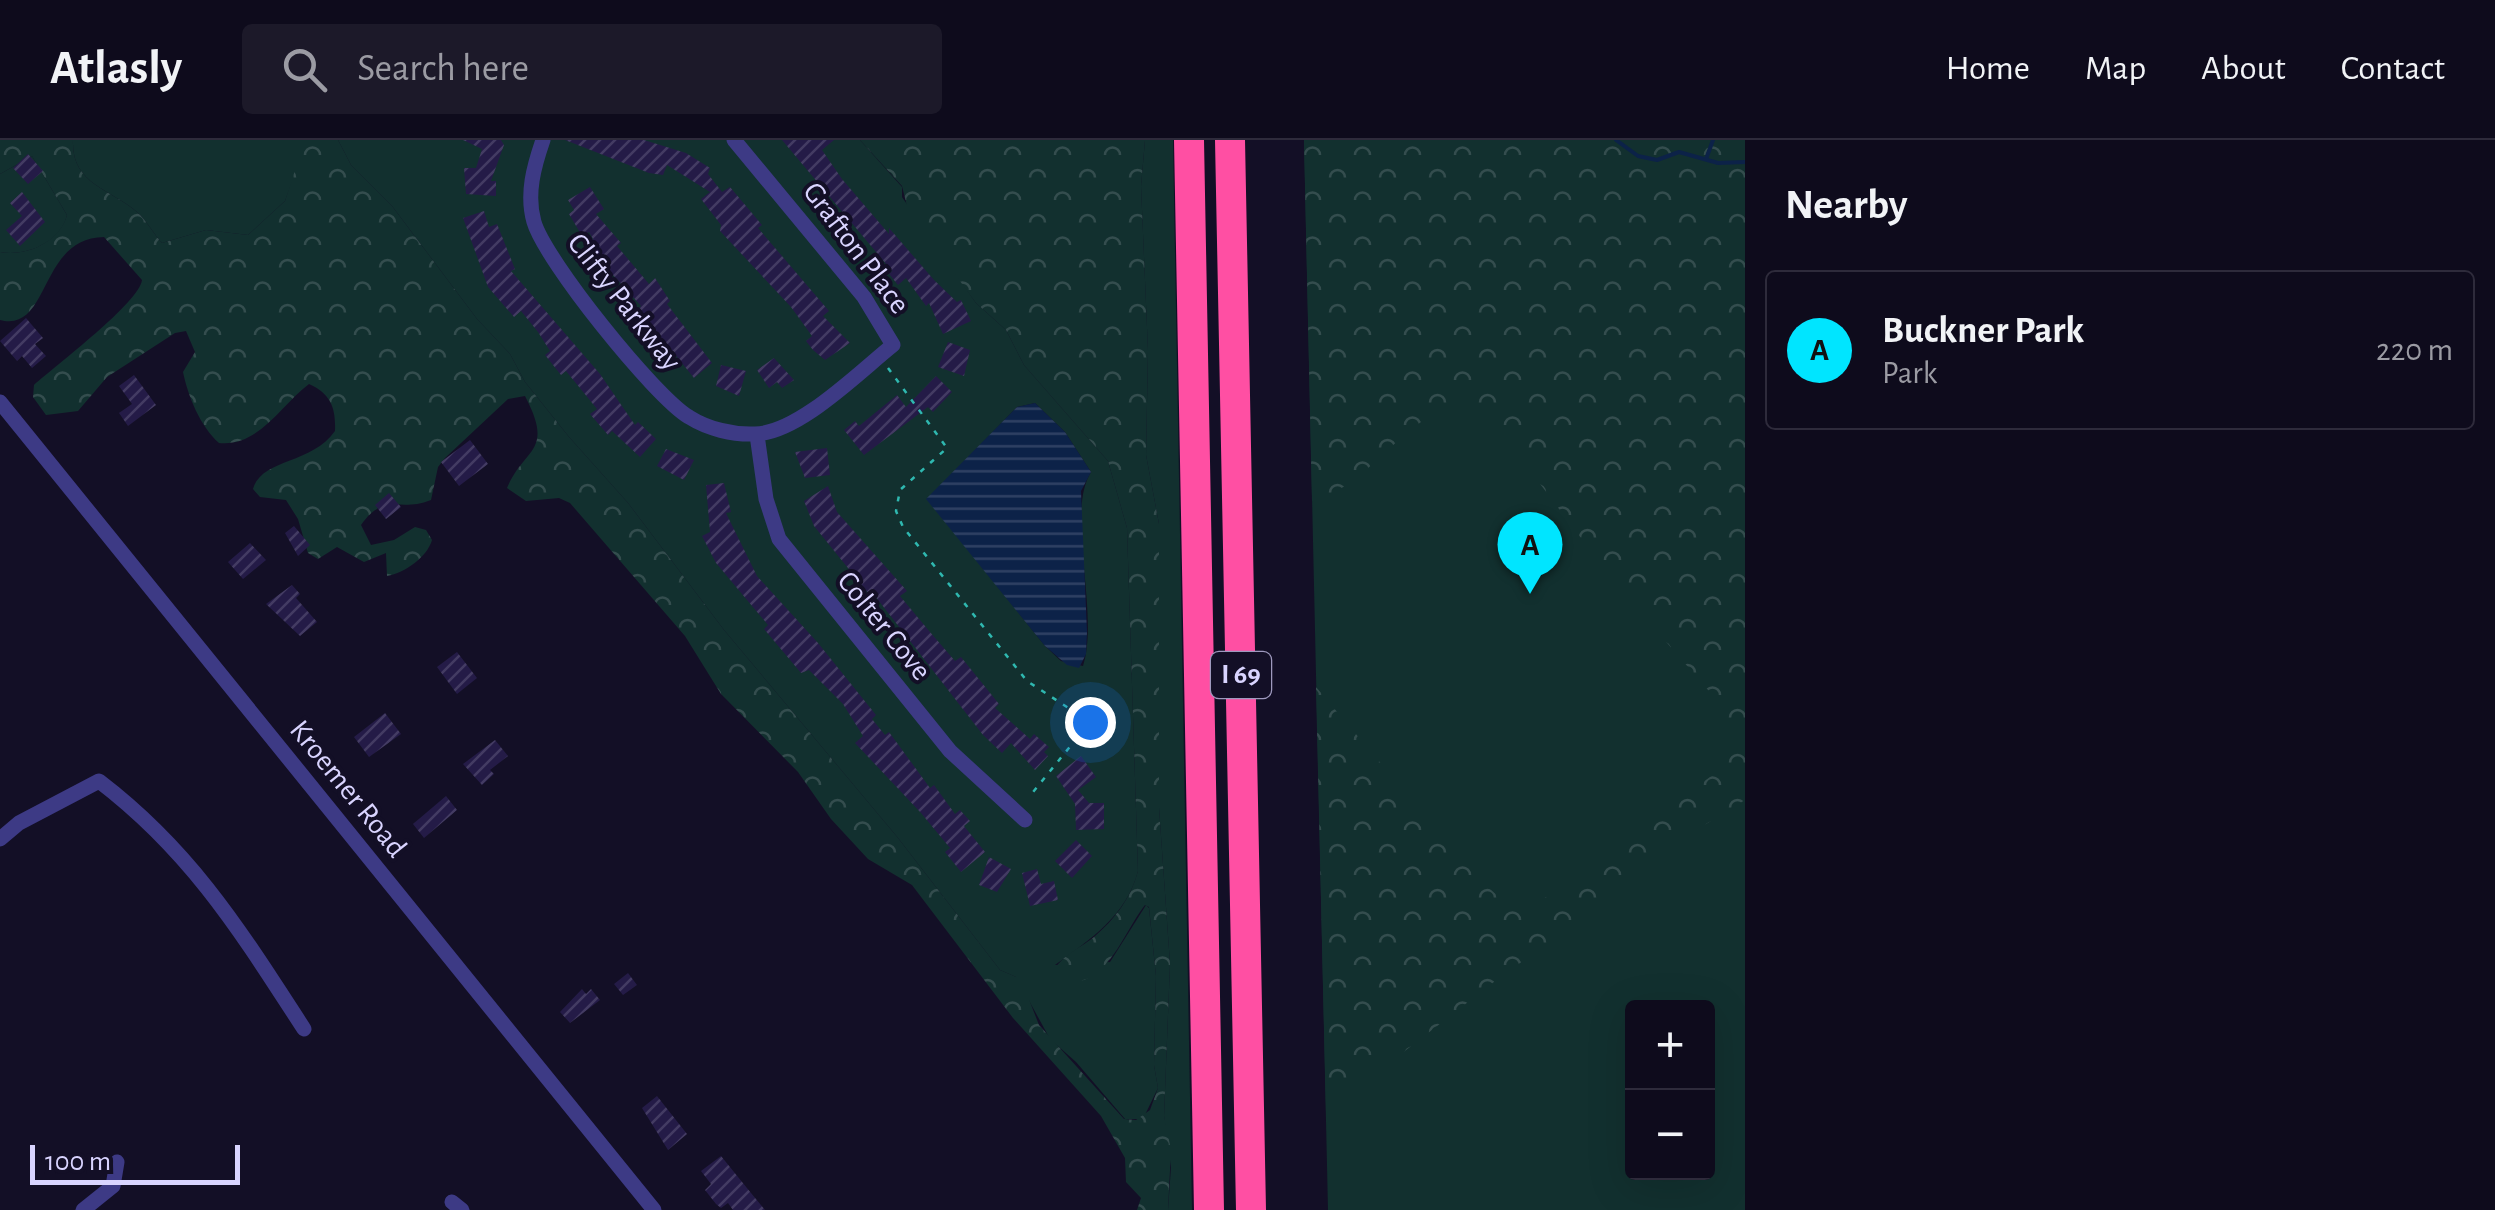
<!DOCTYPE html>
<meta charset="utf-8">
<style>
body{margin:0;font-family:"Alegreya Sans",sans-serif;background:#1c1929;color:#f1f3f6}
.controls{position:absolute;right:30px;bottom:30px;display:grid;overflow:hidden;border-radius:10px;box-shadow:0 10px 40px #0002}
.controls button{width:90px;height:90px;display:grid;place-items:center;padding:0;border:0;border-bottom:2px solid #2e2b3b;background:#0e0b1c;color:#f1f3f6;font:50px sans-serif}
.scale{position:absolute;left:30px;bottom:25px;width:210px;box-sizing:border-box;padding-left:10px;border:5px solid #d9d4ff;border-top:0;font-size:28px;line-height:35px;white-space:nowrap;color:#d9d4ff;-webkit-text-stroke:8px #130f26;paint-order:stroke}
.you{position:absolute;left:1090px;top:582px;width:35px;height:35px;margin:-25px;border:8px solid #fff;border-radius:50%;background:#1a73e8;box-shadow:0 0 0 15px #1a73e833}
.badge{display:grid;place-items:center;width:65px;height:65px;border-radius:50%;background:#00e5ff;color:#111;font-size:32px;font-weight:700}
.pin{position:absolute;translate:-50% -82px;filter:drop-shadow(0 2px 5px #0008)}
.pin::after{content:'';position:absolute;top:52px;width:35px;height:30px;background:inherit;clip-path:polygon(0 0,100% 0,50% 100%)}
.list{margin:0;padding:0;list-style:none}
h2{display:flex;justify-content:space-between;align-items:center;height:130px;margin:0;padding:0 40px;font-size:42px}
h2 small{font-size:32px;font-weight:400;color:#9b9ba3}
.list li{display:grid;grid-template-columns:65px 1fr auto;gap:30px;align-items:center;box-sizing:border-box;height:160px;margin:0 20px 20px;padding:0 20px;border:2px solid #2e2b3b;border-radius:10px}
.list b{display:block;font-size:38px;white-space:nowrap}
.list p{margin:0;font-size:32px;white-space:nowrap;color:#9b9ba3}
.list em{font-size:32px;font-style:normal;color:#9b9ba3}
.icon{flex:none;width:55px;height:55px;fill:none;stroke:currentColor;stroke-width:2;stroke-linecap:round;stroke-linejoin:round}
.map{position:relative;flex:none;width:1745px;height:1070px;overflow:hidden}
header{display:flex;align-items:center;gap:60px;box-sizing:border-box;height:140px;padding:0 50px;background:#0e0b1c;border-bottom:2px solid #2e2b3b}
header strong{font-size:48px}
nav{display:flex;gap:55px;margin-inline-start:auto;font-size:35px}
.search{width:700px;height:90px;background:#1c1929;display:flex;align-items:center;gap:25px;box-sizing:border-box;padding:0 35px;border-radius:10px;color:#9b9ba3;font-size:38px}
main{display:flex}
aside{flex:1;background:#0e0b1c}
.map>svg:first-child{display:block}
.green{fill:#12302f;fill-rule:evenodd}
.forest{fill:url(#forest-crowns)}
.water{fill:url(#water-rules)}
.lines{fill:none;stroke-linecap:round;stroke-linejoin:round}
.stream{stroke:#0c2248;stroke-width:4}
.building{fill:url(#building-hatch)}
.path{stroke:#2fb8b0;stroke-width:2.5;stroke-dasharray:5 8;stroke-linecap:butt}
.minor{stroke:#3d3a85;stroke-width:15}
.motorway{stroke:#ff4fa3;stroke-width:30}
.labels{text-anchor:middle;dominant-baseline:central;stroke-width:8;stroke-linejoin:round;paint-order:stroke}
.shield{fill:#130f26;stroke:#9e99be;stroke-width:2.5}
.shield-label{font-size:28px;font-weight:bold;fill:#d9d4ff}
.street-label{font-size:30px;fill:#d9d4ff;stroke:#130f26}
</style>
<header>
<strong>Atlasly</strong>
<div class="search"><svg class="icon" aria-label="search" viewBox="0 0 24 24"><circle cx="10" cy="10" r="6"/><path d="M15 15l6 6"/></svg>Search here</div>
<nav><a>Home</a><a>Map</a><a>About</a><a>Contact</a></nav>
</header>
<main>
<div class="map">
<svg width="1745" height="1070" viewBox="0 0 1745 1070">
<defs>
<pattern id="forest-crowns" width="20" height="18" patternUnits="userSpaceOnUse" patternTransform="scale(2.5)"><rect width="20" height="18" fill="#12302f"/><path d="M2 6a3 3 0 1 1 6 0M12 15a3 3 0 1 1 6 0" fill="none" stroke="#344d4e"/></pattern>
<pattern id="water-rules" width="6" height="5" patternUnits="userSpaceOnUse" patternTransform="scale(2.5)"><rect width="6" height="5" fill="#0c2248"/><path d="M0 2.5h6" fill="none" stroke="#2f4163"/></pattern>
<pattern id="building-hatch" width="6" height="6" patternUnits="userSpaceOnUse" patternTransform="scale(2.5)"><rect width="6" height="6" fill="#241b47"/><path d="M-1 1l2-2M0 6l6-6M5 7l2-2" fill="none" stroke="#433b63"/></pattern>
</defs>
<rect width="100%" height="100%" fill="#130f26"/>
<!-- green -->
<path class="green" d="M73,0H305V6L285,61L248,95L206,90L162,103C153,93 147,81 137,72C109,48 71,44 73,0Z
M338,0H860L902,47V57L976,163L1006,190L1024,225L1108,321L1127,388L1138,731C1127,775 1091,799 1055,825L1110,822L1146,765L1149,768L1156,836L1154,925L1158,948L1143,979H1125L1076,922L1050,899L1016,837L1000,830L898,698L724,490L628,363L569,297L525,242L510,214L477,179L392,66L351,25ZM1035,263L1065,292L1091,332C1065,374 1100,471 1083,526L1061,521L1045,506L927,359L1017,267Z
M1145,0H1173L1192,1070H1168L1171,1027L1164,976L1170,824L1159,668V384L1146,315L1148,212L1141,46Z
M1304,0H1745V1070H1328ZM1632,868H1708V1032H1632Z
M32,16L67,75C61,102 26,117 0,112V34Z"/>
<!-- forest -->
<path class="forest" d="M0,0H73C71,44 109,48 137,72C147,81 153,93 162,103L206,90L248,95L285,61L305,0H338L351,25L392,66L477,179L510,214L525,242L569,297L628,363L724,490L898,698L1000,830L1021,839L1039,885L1124,979L1136,980L1150,970L1158,948L1154,925L1156,836L1149,767L1145,765C1121,796 1108,848 1059,843L1052,835C1058,817 1079,809 1094,797C1115,779 1131,758 1138,731L1127,388L1108,321L1024,225L1006,190L976,163L908,70L902,46L860,0H1145L1141,46L1148,211L1146,315L1159,384V668L1170,824L1164,976L1171,1010L1168,1070H1137L1141,1058L1126,1042L1125,1018L1101,976L1013,878L912,745L868,719L831,679L798,632L721,554L685,496L570,363L559,358L526,361L507,348C524,307 555,313 525,256L508,259L445,318L438,327L431,360C399,373 385,351 361,385L371,405L394,400L415,387L426,390L432,400C427,417 405,433 387,436L386,413L364,422L337,407L318,419L308,413L298,379L286,360L260,357L253,349C262,318 311,325 335,291C336,268 331,254 309,244C282,264 259,307 219,303C200,286 188,256 183,232L195,212L186,191L175,193L107,237L78,271L46,275L33,257L34,245C55,226 140,162 142,140L104,97C38,98 51,193 0,180V112C26,117 60,102 67,75L32,16L0,34Z
M1304,0H1745V660L1706,684L1587,781L1512,828L1326,972L1316,547L1479,739L1501,759L1531,768L1710,637L1733,614L1730,584L1715,558L1615,443L1485,271C1476,270 1463,265 1454,267C1402,278 1369,347 1312,361Z"/>
<!-- water -->
<path class="water" d="M1035,263L1065,292L1091,332L1081,351L1087,492L1086,514L1079,528L1067,525L1045,506L926,359L1017,267Z"/>
<g class="lines">
<!-- stream -->
<path class="stream" d="M1616,0L1638,16L1657,20L1679,12L1718,23L1745,22
M1706,19L1713,0"/>
</g>
<!-- building -->
<path class="building" d="M463,0H501L504,5L491,41H496V56L466,54L464,28H476L482,9Z
M565,0H644L686,13L710,28L708,34L722,52L730,47L762,85L758,88L829,171L823,176L850,203L825,220L813,210L806,201L812,196L791,167L720,91L721,85L701,59L710,52L667,25L663,35L649,33Z
M782,0H834L822,10L842,39L889,94V88L934,140L957,162L961,160L971,181L943,194L929,163L926,166L906,138L898,145L889,134L892,131Z
M28,14L43,31L28,44L13,28Z
M590,47L604,69L596,74L621,103L617,106L649,144L655,138L670,161L667,164L712,223L694,238L638,169L641,166L585,104L593,99L589,92L582,96L569,74L574,70L568,60Z
M22,52L45,82L20,106L6,90L22,76L10,63Z
M484,71L489,87L497,84L515,129L511,131L600,234L635,285L638,282L656,299L640,317L612,291L608,295L590,274L597,269L566,231L561,235L545,215L550,211L538,192L521,171L514,177L488,147L463,78Z
M26,178L43,198L35,204L46,216L32,228L22,216L17,221L0,201Z
M948,202L970,210L964,236L938,227Z
M774,218L794,240L782,248L777,242L769,248L757,230Z
M721,225L746,231L739,256L716,246Z
M134,235L156,265L128,286L119,273L132,264L119,246Z
M936,236L952,252L933,272L928,267L864,315L844,290L855,281L859,286L897,255L906,267Z
M470,300L488,324L459,346L441,322Z
M827,308L830,335L805,338L795,312Z
M666,309L694,320L684,340L657,326Z
M724,343L731,372L726,373L757,436L818,503L876,575L872,579L885,595L889,592L930,648L934,645L955,674L960,670L970,681L964,686L985,712L961,732L945,712L950,708L921,673L855,603L863,596L843,564L809,530L801,533L764,489L768,485L716,423L702,396L710,392L706,345Z
M828,346L837,372L907,451L900,456L930,492L955,521L961,517L999,564L995,568L1030,599L1034,594L1049,607L1044,612L1048,616L1035,630L1011,603L1002,613L983,595L875,456L873,459L814,386L804,361Z
M389,353L401,367L386,379L375,365Z
M294,386L310,405L298,416L285,393Z
M250,403L266,420L243,439L228,422Z
M292,445L300,454L296,458L317,482L300,496L266,464Z
M457,512L477,538L457,554L437,527Z
M385,573L401,594L369,617L354,597Z
M495,600L508,616L490,630L494,634L482,645L463,624Z
M1081,616L1096,637L1078,650L1089,663H1104V689L1076,690L1075,664L1056,636Z
M446,656L457,670L424,698L413,684Z
M1076,700L1092,716L1072,738L1055,721Z
M989,717L1011,729L997,752L979,745Z
M1037,729L1041,744L1054,741L1058,760L1030,766L1022,733Z
M628,833L637,845L623,855L614,844Z
M582,849L586,854L591,849L600,860L570,883L560,872Z
M657,956L687,994L668,1010L642,968Z
M721,1016L751,1053L765,1070H733L728,1063L721,1068L716,1064L705,1050L711,1044L701,1031Z"/>
<g class="lines">
<!-- path -->
<path class="path" d="M888,228L947,308L900,350L896,371L903,387L1027,541L1090,582L1029,657"/>
<!-- minor -->
<path class="minor" d="M543,0C534,26 526,54 534,82C545,120 654,256 689,277C708,289 733,295 755,294C799,293 859,232 893,205L864,157L734,0
M0,262L654,1070
M757,295L766,359L779,399L950,611L1025,680
M0,699L19,683L99,641C192,712 241,792 304,889
M452,1062L462,1070
M83,1070L113,1046L117,1022"/>
<!-- motorway -->
<path class="motorway" d="M1189,0L1209,1070
M1230,0L1251,1070"/>
</g>
<g class="labels">
<!-- shield labels -->
<rect class="shield" x="1211" y="512" width="60" height="46" rx="8"/>
<g class="shield-label">
<text x="1241" y="535">I 69</text>
</g>
<!-- street labels -->
<g class="street-label">
<text transform="translate(856 108) rotate(53)">Grafton Place</text>
<text transform="translate(624 162) rotate(52)">Clifty Parkway</text>
<text transform="translate(884 486) rotate(51)">Colter Cove</text>
<text transform="translate(348 649) rotate(51)">Kroemer Road</text>
</g>
</g>
</svg>
<div class="controls">
<button>+</button>
<button>−</button>
</div>
<div class="scale">100 m</div>
<div class="you"></div>
<div class="pin badge" style="left:1530px;top:454px">A</div>
</div>
<aside>
<h2>Nearby<small></small></h2>
<ul class="list">
<li><span class="badge">A</span><div><b>Buckner Park</b><p>Park</p></div><em>220 m</em></li>
</ul>
</aside>
</main>
